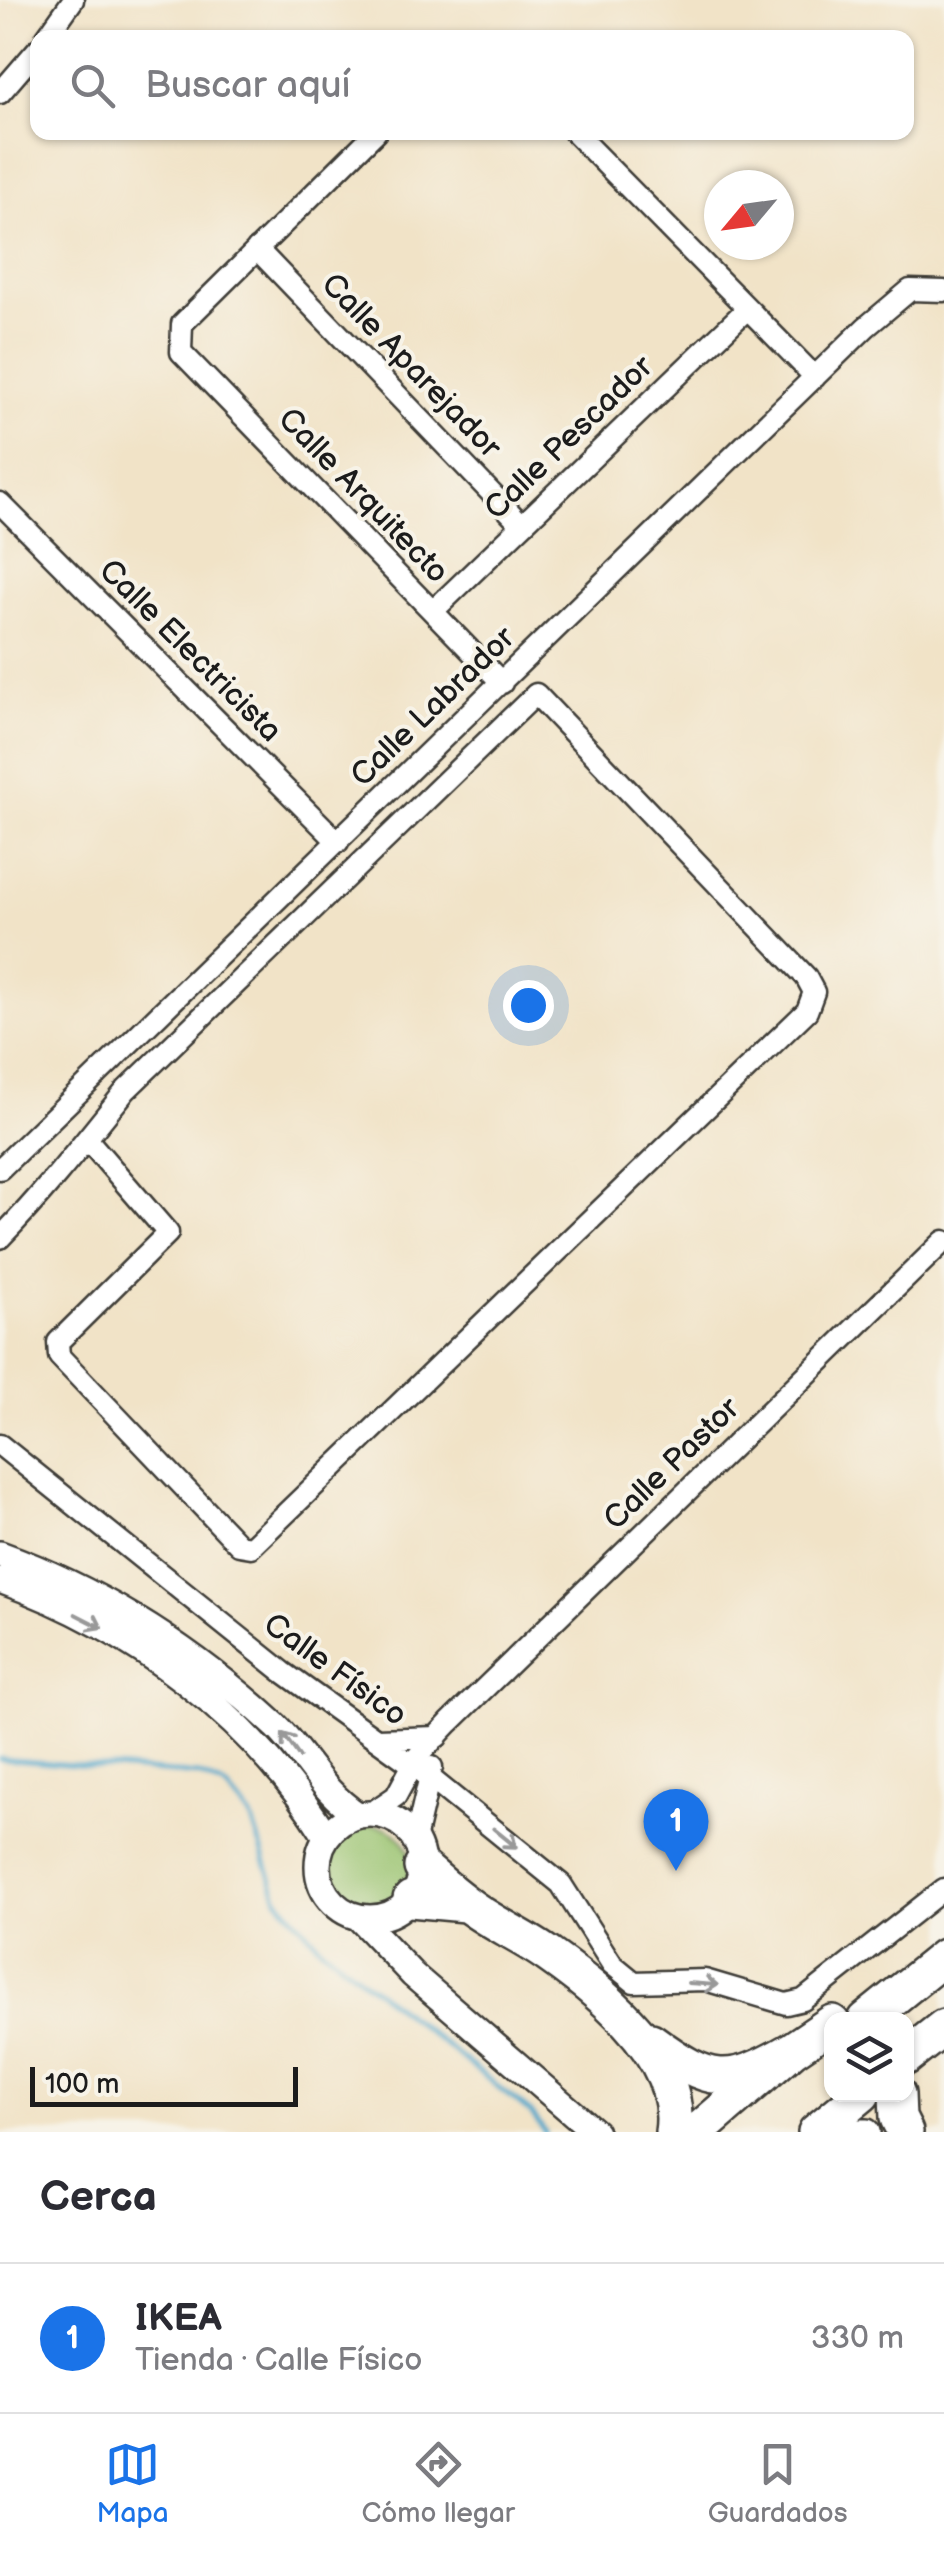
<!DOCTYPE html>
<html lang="es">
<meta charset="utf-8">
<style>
body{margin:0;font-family:"Balsamiq Sans",sans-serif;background:#f2f2f3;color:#2b2b33}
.controls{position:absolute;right:30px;bottom:30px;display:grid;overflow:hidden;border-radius:20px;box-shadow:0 2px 8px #0004}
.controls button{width:90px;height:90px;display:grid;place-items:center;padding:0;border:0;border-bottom:2px solid #e1e1e2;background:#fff;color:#2b2b33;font:50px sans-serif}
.compass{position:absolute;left:704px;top:170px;width:90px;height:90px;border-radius:50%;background:#fff;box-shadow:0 2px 8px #0004;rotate:241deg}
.scale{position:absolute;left:30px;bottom:25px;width:268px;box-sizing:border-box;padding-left:10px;border:5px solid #1c1c1c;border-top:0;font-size:28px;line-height:35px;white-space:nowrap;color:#1c1c1c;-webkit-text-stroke:8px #f7f3e8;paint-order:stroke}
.you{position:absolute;left:528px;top:1005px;width:35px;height:35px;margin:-25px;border:8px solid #fff;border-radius:50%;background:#1a73e8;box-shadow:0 0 0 15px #1a73e833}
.badge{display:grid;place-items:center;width:65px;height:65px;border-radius:50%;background:#1a73e8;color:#fff;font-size:32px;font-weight:700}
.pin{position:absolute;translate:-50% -82px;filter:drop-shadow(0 2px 5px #0008)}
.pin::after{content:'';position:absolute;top:52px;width:35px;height:30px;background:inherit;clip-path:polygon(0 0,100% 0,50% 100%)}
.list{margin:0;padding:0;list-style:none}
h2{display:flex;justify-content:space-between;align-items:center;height:130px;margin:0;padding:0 40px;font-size:42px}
h2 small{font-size:32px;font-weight:400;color:#7c7c81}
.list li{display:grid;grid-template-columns:65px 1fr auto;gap:30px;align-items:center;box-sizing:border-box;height:150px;padding:0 40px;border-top:2px solid #e1e1e2}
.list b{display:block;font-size:38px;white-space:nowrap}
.list p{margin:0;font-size:32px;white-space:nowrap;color:#7c7c81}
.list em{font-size:32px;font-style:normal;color:#7c7c81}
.icon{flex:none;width:55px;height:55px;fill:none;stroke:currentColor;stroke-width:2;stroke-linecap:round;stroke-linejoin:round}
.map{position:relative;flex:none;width:944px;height:2132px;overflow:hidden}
.search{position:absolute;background:#fff;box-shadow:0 2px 8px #0004;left:30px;right:30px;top:30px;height:110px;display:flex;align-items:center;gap:25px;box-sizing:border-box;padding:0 35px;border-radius:20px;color:#7c7c81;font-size:38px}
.sheet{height:280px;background:#fff}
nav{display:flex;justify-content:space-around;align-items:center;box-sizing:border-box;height:140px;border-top:2px solid #e1e1e2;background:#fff;font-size:28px;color:#7c7c81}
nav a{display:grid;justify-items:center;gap:5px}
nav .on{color:#1a73e8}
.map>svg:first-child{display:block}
.green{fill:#99c370;stroke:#5a7046;stroke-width:2.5}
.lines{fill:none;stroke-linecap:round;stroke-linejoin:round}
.stream{stroke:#4da6ca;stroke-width:5}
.minor-casing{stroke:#3c3a36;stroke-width:25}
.tertiary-casing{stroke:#3c3a36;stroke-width:30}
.motorway-casing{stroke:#3c3a36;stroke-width:40}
.minor{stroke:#fff;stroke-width:20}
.tertiary{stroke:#fff;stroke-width:25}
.motorway{stroke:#fff;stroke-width:35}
.oneway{stroke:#999}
.labels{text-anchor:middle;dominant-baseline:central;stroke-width:8;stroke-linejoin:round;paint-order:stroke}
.street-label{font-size:32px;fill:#1c1c1c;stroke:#f7f3e8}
</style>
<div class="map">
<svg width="944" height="2132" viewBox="0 0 944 2132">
<rect width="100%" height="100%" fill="#f7f3e8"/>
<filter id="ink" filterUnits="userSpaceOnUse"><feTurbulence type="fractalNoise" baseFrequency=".01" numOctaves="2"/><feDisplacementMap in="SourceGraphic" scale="20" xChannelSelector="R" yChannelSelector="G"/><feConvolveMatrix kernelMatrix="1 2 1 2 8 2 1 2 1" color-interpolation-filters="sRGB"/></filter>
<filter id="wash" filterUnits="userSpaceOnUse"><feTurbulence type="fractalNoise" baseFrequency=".0048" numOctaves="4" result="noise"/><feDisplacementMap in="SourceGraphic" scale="40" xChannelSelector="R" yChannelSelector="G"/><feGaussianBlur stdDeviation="2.25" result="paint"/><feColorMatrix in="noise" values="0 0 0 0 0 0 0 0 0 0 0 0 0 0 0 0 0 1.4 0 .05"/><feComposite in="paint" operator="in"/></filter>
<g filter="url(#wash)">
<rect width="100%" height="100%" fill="#f1e3c7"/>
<!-- green -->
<path class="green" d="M331 1865a40 40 0 1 1 80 0a40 40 0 1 1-80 0Z"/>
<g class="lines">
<!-- stream -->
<path class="stream" d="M0,1759L199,1775L226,1787L251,1817L278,1899L320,1946L531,2113L545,2132"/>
</g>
</g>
<g filter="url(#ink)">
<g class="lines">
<defs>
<path id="minor" d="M46,38L73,0
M0,93L38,49
M376,132L182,324L181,352L502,683
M574,132L815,377
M257,249L522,525
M0,503L338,842
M433,611L747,309
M0,1169L866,327L910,290L944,291
M0,1238C46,1191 85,1141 126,1090L536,694L806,977L814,992L807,1011L251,1547L239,1545L59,1356L58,1342L168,1233L87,1139
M0,1445L283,1672L429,1777L561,1884L612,1964L634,1982L705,1980L786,2004L803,2000L944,1889
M377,1739L437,1737
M371,1813L396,1796L417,1757L449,1723L944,1241
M415,1840L432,1767"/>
<path id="tertiary" d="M0,1554C105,1592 194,1650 276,1726C306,1756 321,1791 358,1815
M0,1580C133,1628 251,1716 326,1836
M318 1866a52 52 0 1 1 104 0a52 52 0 1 1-104 0Z
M359,1918L413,1975L595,2132
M825,2132H867"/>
<path id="motorway" d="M422,1867C436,1879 449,1891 464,1902C490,1923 523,1936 550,1956C604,1994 684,2059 673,2132
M411,1899L465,1904
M866,2020L944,1957
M651,2041C711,2085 728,2087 792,2050
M906,2057L944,2027
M897,2094L898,2118L905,2132
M697,2132L792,2050L832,2023
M816,2132L862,2094"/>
</defs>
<!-- minor casing -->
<use href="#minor" class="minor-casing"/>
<!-- tertiary casing -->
<use href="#tertiary" class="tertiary-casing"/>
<!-- motorway casing -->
<use href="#motorway" class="motorway-casing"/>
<!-- minor -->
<use href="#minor" class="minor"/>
<!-- tertiary -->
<use href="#tertiary" class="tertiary"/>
<!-- motorway -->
<use href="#motorway" class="motorway"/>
</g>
<!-- one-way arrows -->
<defs><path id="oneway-shaft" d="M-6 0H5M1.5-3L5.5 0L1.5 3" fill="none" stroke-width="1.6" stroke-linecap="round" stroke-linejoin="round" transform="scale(2.5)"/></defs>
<g class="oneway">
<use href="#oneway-shaft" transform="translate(89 1621) rotate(27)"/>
<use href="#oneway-shaft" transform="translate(291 1745) rotate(-126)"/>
<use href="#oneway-shaft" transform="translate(505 1838) rotate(39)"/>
<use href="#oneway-shaft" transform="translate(703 1984) rotate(4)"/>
</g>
</g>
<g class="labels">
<!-- street labels -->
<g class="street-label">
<text transform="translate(411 366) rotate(46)">Calle Aparejador</text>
<text transform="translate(569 438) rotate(-44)">Calle Pescador</text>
<text transform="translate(363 496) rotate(46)">Calle Arquitecto</text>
<text transform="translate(190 651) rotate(45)">Calle Electricista</text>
<text transform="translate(433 707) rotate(-44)">Calle Labrador</text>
<text transform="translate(672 1464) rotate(-44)">Calle Pastor</text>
<text transform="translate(335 1670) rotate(36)">Calle Físico</text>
</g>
</g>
</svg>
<div class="controls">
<button><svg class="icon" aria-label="layers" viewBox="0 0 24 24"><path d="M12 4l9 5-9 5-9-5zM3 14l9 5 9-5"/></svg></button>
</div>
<svg class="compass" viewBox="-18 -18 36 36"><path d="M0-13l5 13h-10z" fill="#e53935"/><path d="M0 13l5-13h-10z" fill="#7c7c81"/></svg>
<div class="scale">100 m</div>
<div class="you"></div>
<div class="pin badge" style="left:676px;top:1871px">1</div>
<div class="search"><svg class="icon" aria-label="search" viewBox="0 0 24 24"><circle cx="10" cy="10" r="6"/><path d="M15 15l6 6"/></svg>Buscar aquí</div>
</div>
<section class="sheet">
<h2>Cerca<small></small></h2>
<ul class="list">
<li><span class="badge">1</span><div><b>IKEA</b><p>Tienda · Calle Físico</p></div><em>330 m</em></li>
</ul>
</section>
<nav>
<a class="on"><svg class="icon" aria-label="map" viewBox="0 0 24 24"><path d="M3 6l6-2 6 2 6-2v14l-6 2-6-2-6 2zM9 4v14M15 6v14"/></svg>Mapa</a>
<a><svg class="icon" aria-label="directions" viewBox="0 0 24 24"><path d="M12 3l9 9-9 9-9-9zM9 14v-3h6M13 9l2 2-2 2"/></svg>Cómo llegar</a>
<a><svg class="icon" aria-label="saved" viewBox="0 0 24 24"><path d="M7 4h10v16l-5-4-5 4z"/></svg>Guardados</a>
</nav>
